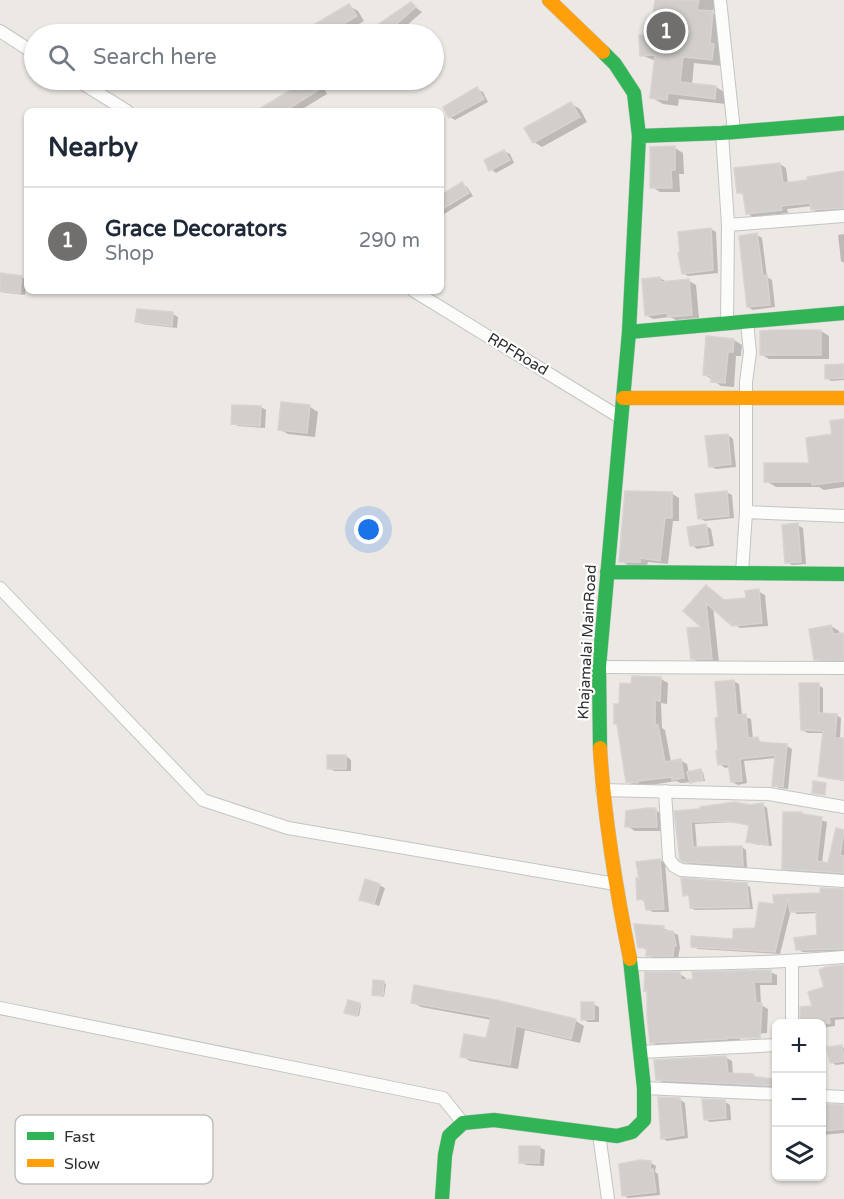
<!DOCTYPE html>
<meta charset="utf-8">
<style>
body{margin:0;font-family:"Varela Round",sans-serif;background:#f6f6f7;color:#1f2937}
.controls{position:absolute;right:18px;bottom:18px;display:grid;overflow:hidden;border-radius:9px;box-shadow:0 2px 4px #0004}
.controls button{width:54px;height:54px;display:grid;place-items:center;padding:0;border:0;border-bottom:2px solid #e0e1e3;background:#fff;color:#1f2937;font:30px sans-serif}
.you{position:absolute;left:369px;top:530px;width:21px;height:21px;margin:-15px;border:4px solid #fff;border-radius:50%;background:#1a73e8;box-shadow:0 0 0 9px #1a73e833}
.badge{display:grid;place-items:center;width:39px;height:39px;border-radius:50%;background:#706f6e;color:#fff;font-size:20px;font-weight:700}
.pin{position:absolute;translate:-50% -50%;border:3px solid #fff;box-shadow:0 2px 6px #0006}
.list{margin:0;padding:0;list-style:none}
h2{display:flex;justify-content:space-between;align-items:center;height:78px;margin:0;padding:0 24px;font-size:26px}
h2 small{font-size:20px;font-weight:400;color:#747a83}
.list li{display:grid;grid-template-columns:39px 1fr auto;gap:18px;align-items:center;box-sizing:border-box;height:108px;padding:0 24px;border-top:2px solid #e0e1e3}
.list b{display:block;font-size:22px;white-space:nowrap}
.list p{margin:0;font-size:20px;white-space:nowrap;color:#747a83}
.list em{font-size:20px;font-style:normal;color:#747a83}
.icon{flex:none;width:33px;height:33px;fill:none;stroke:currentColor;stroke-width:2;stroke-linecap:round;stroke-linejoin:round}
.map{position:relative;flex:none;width:844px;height:1199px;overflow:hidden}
.search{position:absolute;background:#fff;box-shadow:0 2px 4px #0004;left:24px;top:24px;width:420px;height:66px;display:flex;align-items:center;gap:15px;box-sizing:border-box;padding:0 21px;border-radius:33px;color:#747a83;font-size:22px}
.panel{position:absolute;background:#fff;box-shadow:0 2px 4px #0004;left:24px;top:108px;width:420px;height:186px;border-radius:9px}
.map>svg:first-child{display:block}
.shadow{fill:#0003}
.building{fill:#d1cecb;stroke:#d7d4d0;stroke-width:1.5}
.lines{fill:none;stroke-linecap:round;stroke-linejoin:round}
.street-casing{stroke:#c5c4c5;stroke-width:14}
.fast-casing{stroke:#c5c4c5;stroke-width:15}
.slow-casing{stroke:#c5c4c5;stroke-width:15}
.street{stroke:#fcfcfb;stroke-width:12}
.fast{stroke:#30b455;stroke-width:14}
.slow{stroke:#ff9f0a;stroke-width:14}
.labels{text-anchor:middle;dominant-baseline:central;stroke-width:4.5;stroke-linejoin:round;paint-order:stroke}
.street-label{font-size:15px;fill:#2e2e2e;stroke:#fff}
.key{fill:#fff;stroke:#c0c0c0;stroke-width:1.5}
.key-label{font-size:16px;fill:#2e2e2e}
</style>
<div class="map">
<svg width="844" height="1199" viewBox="0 0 844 1199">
<rect width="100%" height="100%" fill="#ece8e4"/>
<!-- shadow -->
<path class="shadow" d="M656,0H715L713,13L724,19L723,66L694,63L692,85L716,87L727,94L726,104L679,99L678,106L663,104L651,97L656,61L641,55L652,36Z
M411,4L422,12L397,34H366Z
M349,6L358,11L364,21L342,34H301Z
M310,80H339L325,90L327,94L299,111H259Z
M477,89L483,92L488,102L455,120L450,117Z
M571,104L580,109L587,122L542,147L534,142Z
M675,148L683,153L684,174H679L680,192H660L652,187Z
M504,151L510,154L514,163L496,173L491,169Z
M780,164L786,168L788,184L809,182L844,173V211L819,213L812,209V206L787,209L788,213L753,217L747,213L745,196L738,192Z
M462,184L467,187L473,196L441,216V196Z
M711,229L716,232L718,273L688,276L683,273Z
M844,234V263L841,261L838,235Z
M757,235L762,238L767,277L772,280L775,307L753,310L748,307Z
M0,275L21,277L27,280L25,295L0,292Z
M660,278L667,282L689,281L696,285L699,318L676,320L670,317L653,319L646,315Z
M138,311L173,314L178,317L177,328L142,324L137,321Z
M821,331L829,336V359H769L761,354Z
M734,340L742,345L741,356H736L734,387L721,386L704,374Z
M844,364V380L831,381L827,378Z
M283,404L310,407L318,412L315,437L288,434L279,429Z
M261,407L266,410L265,428L238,426L233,423Z
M844,421V487L824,490L819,487H776L766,481L811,465Z
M728,435L733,439L736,467L716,469L710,466Z
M726,492L732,495L734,518L705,521L699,518Z
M671,493L679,498V521H673L668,564L648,562L647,565H628L621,561Z
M797,525L803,528L806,564L792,565L787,562Z
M706,526L711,529L714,546L697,549L692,545Z
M707,587L726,602L748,599L758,591L765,595L768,626L740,628L713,606L719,662H699L692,658L704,628Z
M831,626L839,631L840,635L844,634V663H823L815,659Z
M661,679L668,683L667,704L661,703L662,728L665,730L671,762L680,760L687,764L689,773L701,771L703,772L705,781L681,783L676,781L644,786L634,785L627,781L618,725L616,723L620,706L633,686Z
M733,681L739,684L742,716L751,719L753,739H758L763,744L787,746L792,749L788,789L779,788L773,785L776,758L744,761L747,783L738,785L732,782L730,767L725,768L720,764V719Z
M818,685L823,688V715H836L841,718L840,738H844V781L825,778L819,775L824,733H808L802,730Z
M346,756L351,760V771H334L329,768Z
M763,805L767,808L772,846L753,844L748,841L750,826L733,822L695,824L697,849L742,847L746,850L747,868L689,864L681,858L676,812Z
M655,810L664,815L665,831H635L627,826Z
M802,814L827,822L822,863L829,865L837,834H844V875L789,871L783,868Z
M660,860L665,863L669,912H653L647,909L646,902L639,899Z
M746,884L750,887L753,909L695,910L691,908V897L685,895Z
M379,885L385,888L379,906L361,899Z
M844,891V951L803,952L797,949L818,936V913L797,914L791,910L780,954L698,949L693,946L735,940L756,930L775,906V896L821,895Z
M663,928L678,935L680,948L678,958H653L648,955V950L640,947Z
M844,966V1019L835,1020V1026L822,1028V1024H801L802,1008L814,1007L826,988Z
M770,972L777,975V985H760L761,1005L768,1009L767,1033L740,1036V1041L732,1040V1042L658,1046L652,1042L680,974L686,978L687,981Z
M384,983L386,984L384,997L373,994Z
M495,1001L576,1021L584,1026L580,1043L525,1030L518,1069L470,1061L462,1056L488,1039L492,1020L421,1007L412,1002Z
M359,1004L361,1005L359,1016L348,1013Z
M593,1004L599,1007V1022H588L583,1019Z
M842,1047L844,1048V1064L836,1065L831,1062Z
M725,1057L732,1061L733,1075H753L760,1079L776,1081V1089L664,1083L657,1079Z
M679,1099L685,1103L688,1138L667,1141L662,1138L660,1124H662Z
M724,1101L730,1105L731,1120L710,1122L705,1119Z
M822,1105L832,1108L844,1107V1133L822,1135Z
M539,1147L545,1150L544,1166L526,1165L521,1162Z
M640,1162L651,1163L656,1166L655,1172L658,1174L660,1195L628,1198L623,1195Z"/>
<!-- building -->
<path class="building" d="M655,0H699L697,10L713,11L710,44H714L712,60L683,57L680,82L716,86L715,99L668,93L667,100L650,98L655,55L640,56L639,35H650Z
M411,2L416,7L385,34H364Z
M349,4L357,16L326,34H298Z
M307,80H314L320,89L285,111H256Z
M477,87L484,99L449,118L443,107Z
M571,102L580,117L533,143L524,128Z
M675,146V170H671L672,188H650V147Z
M504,150L510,160L489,171L484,160Z
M780,163L783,183L808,180L807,177L844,171V208L811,210L810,203L781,206L782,210L746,214L743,193H737L734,168Z
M462,182L469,193L441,210V195Z
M711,228L713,270L682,274L678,253H680L678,232Z
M757,233L763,276L767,275L770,305L747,307L739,236Z
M0,273L22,276L20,293L0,291Z
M660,277L661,282L689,279L692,315L668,317L667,313L645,316L642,279Z
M137,309L173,312L172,326L135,322Z
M775,330H821V355H760V331Z
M706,336L734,339L733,352H728L725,383L711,382V376L703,375Z
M844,364V378L825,379V365Z
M281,402L310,405L307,433L278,430Z
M232,405L261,406L260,426L231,424Z
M844,419V481L812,485V482H764V463H809L806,438L832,434L830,421Z
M728,434L731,464L709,467L705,436Z
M625,491L672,492V518H665L660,561L640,558V562H619Z
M727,491L729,516L698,519L695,494Z
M798,523L801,562L785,563L782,525Z
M706,524L709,544L690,546L687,527Z
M706,585L724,600L746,598L745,591L759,589L762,623L732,626L706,603L712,659H691L687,628L701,627L683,611Z
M831,625L833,634L844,633V660H814L809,629Z
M632,676L661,677L660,701L655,700V725H658L665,762L681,759L684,778L672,780V777L638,781V783L626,782L617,724H614V704H619L620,683L631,684Z
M734,680L737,715L746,714L748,738L758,737L759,742L787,744L783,787L772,786L775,755L740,759L742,781L731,782L728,764L718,765L716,751L718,750L715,718L718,717L715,682Z
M799,683H819V713L837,714L835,738H844V780L818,776L823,731L801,730Z
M327,755H346V769H327Z
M701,769L703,780L690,783L687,772Z
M813,781L826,783L825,795L812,793Z
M735,802L750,805L763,803L768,845L746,842L749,825L727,821L691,822L693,847L742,846L743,866L683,862L680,860L674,811L700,809V807Z
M648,808H656L657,827H625L626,811Z
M783,812H802V814L822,817L817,861L828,863L836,828L844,830L840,855L844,856V873L782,869Z
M660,859L664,909L646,910L644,899L637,900L636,878H639L636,862Z
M681,878L747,883L749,907L690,908L689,895L683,896Z
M365,879L380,884L374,904L359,900Z
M820,888L844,889V949L796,950L794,938L817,935L816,911L790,912L788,898L775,952L691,947V936L733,939V929L755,928L759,902L774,904L773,895L820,893Z
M634,924L664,926V931H673L676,946H674L673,956H646L647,947L638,948Z
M844,965V1016L829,1017L830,1023H800V1007L812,1006L808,992L824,987L819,970L826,967Z
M771,970V982H754L756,1003H762L760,1038H727V1039L650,1043L647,1015V992L644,991L645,972H680L681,980L693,979L692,972Z
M373,980L384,981L383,996L372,995Z
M414,985L496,1000L576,1019L571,1039L516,1026L510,1065L460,1057L464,1034L486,1038L491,1017L411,1003Z
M348,1000L360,1003L357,1016L344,1013Z
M581,1002H594V1019L581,1020Z
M842,1045L844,1061L830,1063L827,1047Z
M726,1056L728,1073L753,1074L754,1077L777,1079V1086L656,1080L654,1060Z
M658,1097L680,1098L684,1135L661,1139Z
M702,1099L725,1100L726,1118L704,1120Z
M822,1104L844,1105V1129L822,1131Z
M519,1146H540L539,1163H519Z
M640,1160L651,1161L650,1170L653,1169L656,1192L622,1196L619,1164Z"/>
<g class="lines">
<defs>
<path id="street" d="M720,0L734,131
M0,31L34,53
M77,80L127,111
M722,133L728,225L727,324
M728,225L844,216
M414,291L621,418
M746,512L844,516
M742,573L746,512V382L750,352L747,322
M0,588L203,800L288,828L615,884
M599,667L844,668
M602,790L769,794L844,807
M665,791L669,859L674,866L681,870L844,881
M631,964C702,965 773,963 844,957
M0,1008L443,1098L463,1123
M792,1024V961
M640,1052L776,1045
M644,1088L776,1094
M822,1096L844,1097
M599,1134L608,1199"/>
<path id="fast" d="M639,136L722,133L844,123
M629,332L844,313
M607,572L844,574
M600,748L599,667L629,332L639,136L634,93L615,64L603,52
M442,1199L445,1155L449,1136L463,1123L494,1120L617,1136L632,1132L644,1120V1088L630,959"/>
<path id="slow" d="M549,0L603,52
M623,398H844
M600,748C604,819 616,889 630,959"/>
</defs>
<!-- street casing -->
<use href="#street" class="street-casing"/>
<!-- fast casing -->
<use href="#fast" class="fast-casing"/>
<!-- slow casing -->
<use href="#slow" class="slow-casing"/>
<!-- street -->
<use href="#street" class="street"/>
<!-- fast -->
<use href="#fast" class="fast"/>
<!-- slow -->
<use href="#slow" class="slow"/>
</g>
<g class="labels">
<!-- street labels -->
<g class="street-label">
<text transform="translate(518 354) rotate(31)">RPFRoad</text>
<text transform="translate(587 642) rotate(-87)">Khajamalai MainRoad</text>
</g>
</g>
<!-- legend -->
<rect x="15" y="1115" width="198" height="69" rx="9" class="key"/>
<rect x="27" y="1132" width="27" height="8" fill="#30b455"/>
<rect x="27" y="1159" width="27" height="8" fill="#ff9f0a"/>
<g class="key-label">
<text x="64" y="1142">Fast</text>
<text x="64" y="1169">Slow</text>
</g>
</svg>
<div class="controls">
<button>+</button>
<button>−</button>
<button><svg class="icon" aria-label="layers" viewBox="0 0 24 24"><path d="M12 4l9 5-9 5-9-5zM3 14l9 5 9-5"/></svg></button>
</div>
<div class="you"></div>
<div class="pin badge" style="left:666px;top:31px">1</div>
<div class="search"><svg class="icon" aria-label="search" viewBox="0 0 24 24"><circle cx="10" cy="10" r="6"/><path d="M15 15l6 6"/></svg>Search here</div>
<section class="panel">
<h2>Nearby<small></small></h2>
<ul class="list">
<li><span class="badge">1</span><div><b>Grace Decorators</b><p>Shop</p></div><em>290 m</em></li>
</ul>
</section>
</div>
